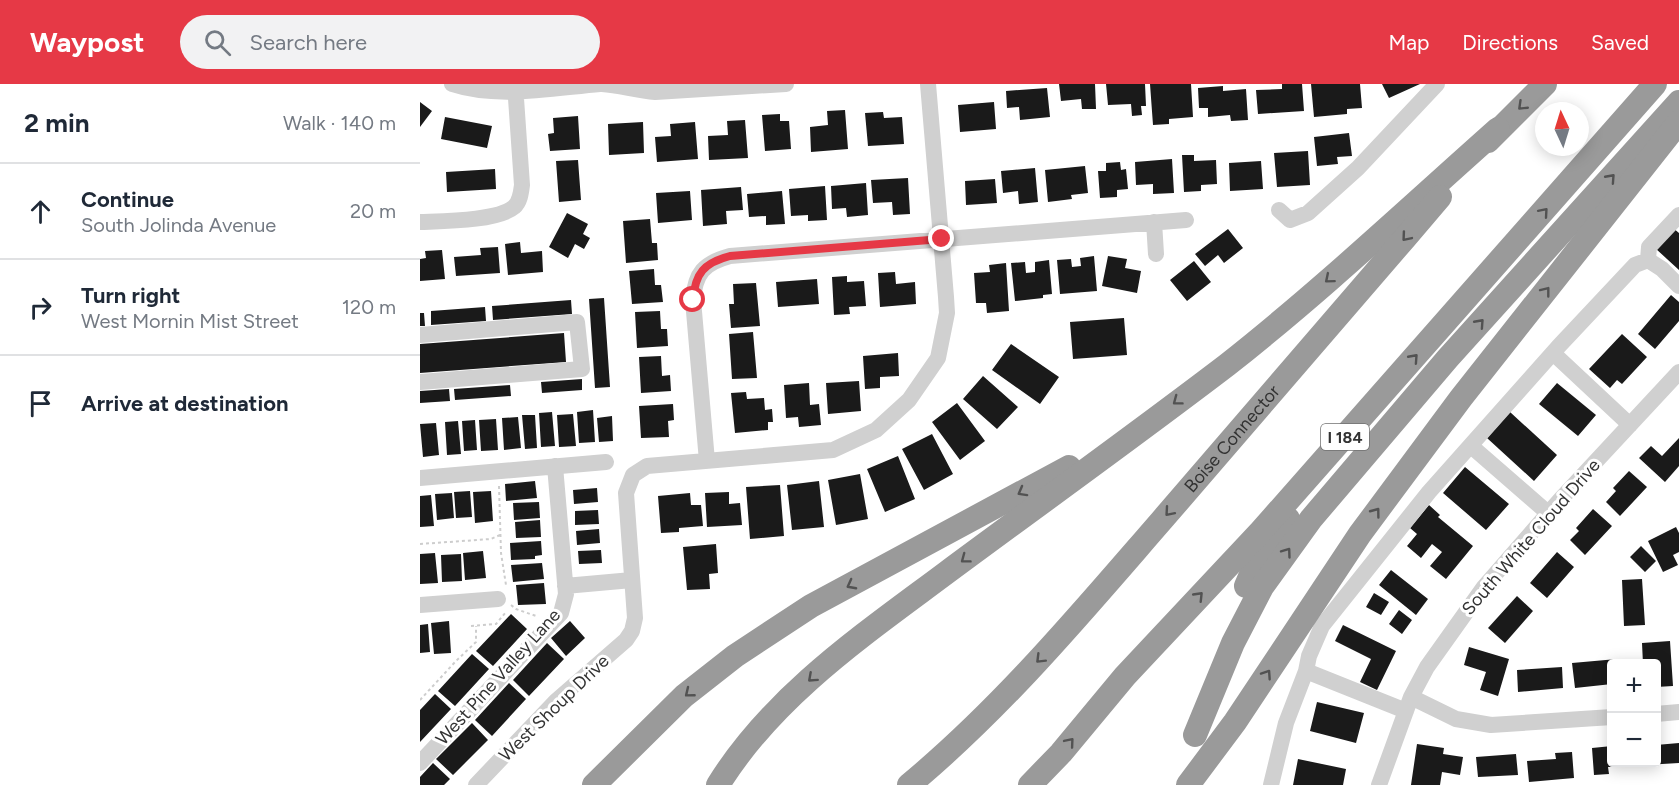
<!DOCTYPE html>
<meta charset="utf-8">
<style>
body{margin:0;font-family:Figtree,sans-serif;background:#f2f2f3;color:#1f2937}
.controls{position:absolute;right:18px;bottom:18px;display:grid;overflow:hidden;border-radius:6px;box-shadow:0 3px 15px #0003}
.controls button{width:54px;height:54px;display:grid;place-items:center;padding:0;border:0;border-bottom:2px solid #e0e1e3;background:#fff;color:#1f2937;font:30px sans-serif}
.compass{position:absolute;left:1115px;top:18px;width:54px;height:54px;border-radius:50%;background:#fff;box-shadow:0 3px 15px #0003;rotate:356deg}
.stop{position:absolute;width:18px;height:18px;margin:-14px;border:4px solid #e63946;border-radius:50%;background:#fff}
.stop.end{background:#e63946;border-color:#fff;box-shadow:0 2px 6px #0008}
.list{margin:0;padding:0;list-style:none}
h2{display:flex;justify-content:space-between;align-items:center;height:78px;margin:0;padding:0 24px;font-size:26px}
h2 small{font-size:20px;font-weight:400;color:#747a83}
.list li{display:grid;grid-template-columns:39px 1fr auto;gap:18px;align-items:center;box-sizing:border-box;height:96px;padding:0 24px;border-top:2px solid #e0e1e3}
.list b{display:block;font-size:22px;white-space:nowrap}
.list p{margin:0;font-size:20px;white-space:nowrap;color:#747a83}
.list em{font-size:20px;font-style:normal;color:#747a83}
.icon{flex:none;width:33px;height:33px;fill:none;stroke:currentColor;stroke-width:2;stroke-linecap:round;stroke-linejoin:round}
.map{position:relative;flex:none;width:1259px;height:701px;overflow:hidden}
header{display:flex;align-items:center;gap:36px;box-sizing:border-box;height:84px;padding:0 30px;background:#e63946;color:#fff}
header strong{font-size:28px}
nav{display:flex;gap:33px;margin-inline-start:auto;font-size:21px}
.search{width:420px;height:54px;background:#f2f2f3;display:flex;align-items:center;gap:15px;box-sizing:border-box;padding:0 21px;border-radius:33px;color:#747a83;font-size:22px}
main{display:flex}
aside{flex:1;background:#fff}
.map>svg:first-child{display:block}
.building{fill:#1a1a1a}
.lines{fill:none;stroke-linecap:round;stroke-linejoin:round}
.path{stroke:#cdcdcd;stroke-width:2;stroke-dasharray:3 3;stroke-linecap:butt}
.minor{stroke:#d0d0d0;stroke-width:16}
.highway{stroke:#9a9a9a;stroke-width:24}
.oneway{stroke:#525252}
.route{stroke:#e63946;stroke-width:8}
.labels{text-anchor:middle;dominant-baseline:central;stroke-width:6;stroke-linejoin:round;paint-order:stroke}
.shield{fill:#fff;stroke:#707070;stroke-width:1.5}
.shield-label{font-size:16px;font-weight:bold;fill:#333}
.street-label{font-size:18px;fill:#333;stroke:#fff}
</style>
<header>
<strong>Waypost</strong>
<div class="search"><svg class="icon" aria-label="search" viewBox="0 0 24 24"><circle cx="10" cy="10" r="6"/><path d="M15 15l6 6"/></svg>Search here</div>
<nav><a>Map</a><a>Directions</a><a>Saved</a></nav>
</header>
<main>
<aside>
<h2>2 min<small>Walk · 140 m</small></h2>
<ul class="list">
<li><svg class="icon" aria-label="ahead" viewBox="0 0 24 24"><path d="M12 20V5M6 11l6-6 6 6"/></svg><div><b>Continue</b><p>South Jolinda Avenue</p></div><em>20 m</em></li>
<li><svg class="icon" aria-label="right" viewBox="0 0 24 24"><path d="M7 20v-9h11M14 6l5 5-5 5"/></svg><div><b>Turn right</b><p>West Mornin Mist Street</p></div><em>120 m</em></li>
<li><svg class="icon" aria-label="arrive" viewBox="0 0 24 24"><path d="M6 21V4h12l-3 4 3 4H6"/></svg><div><b>Arrive at destination</b></div></li>
</ul>
</aside>
<div class="map">
<svg width="1259" height="701" viewBox="0 0 1259 701">
<rect width="100%" height="100%" fill="#fff"/>
<!-- building -->
<path class="building" d="M639,0H675L676,25H662L661,15L641,17Z
M686,0H725L726,22H721L722,31L712,32L711,20L688,21Z
M730,0H771L773,33L749,35V40L733,41Z
M862,0H882L884,27L838,30L836,6L862,5Z
M891,0H940L942,24L927,25V30L894,33Z
M962,0H1000L969,14Z
M803,2V7L826,5L828,36L811,37L810,31L788,33V24H779L778,4Z
M627,4L630,33L600,36L599,23L587,24L586,7Z
M0,18L12,27L0,43Z
M574,18L576,45L540,48L538,21Z
M425,26L428,65L391,68L390,43L408,41L407,27Z
M463,28L464,34L482,33L484,60L448,62L445,29Z
M360,30V37H369L371,65L345,67L342,31Z
M158,32L160,65L130,67L128,50L134,49L133,34Z
M25,33L72,42L67,64L21,55Z
M325,36L328,74L289,76L288,52L308,51L307,37Z
M223,38L224,69L189,71L188,40Z
M275,38L278,75L237,78L235,53L251,52L250,40Z
M929,49L932,72L917,73L918,80L897,82L894,53Z
M888,67L890,101L857,103L854,69Z
M762,71H774V77L796,76L797,100L781,101V107L764,108Z
M752,75L754,109L733,110V100L716,101L715,78Z
M158,76L161,116L139,118L136,77Z
M841,77L843,105L810,107L809,79Z
M700,78L701,86L706,85L708,105L697,106V113L680,114L678,87H686V79Z
M665,82L668,109L651,111L652,115L628,118L625,86Z
M615,84L618,118L599,120L598,107L583,109L581,87Z
M75,85L76,105L27,108L26,88Z
M488,94L490,130L473,131L472,118L453,119L451,96Z
M575,95L577,119L546,121L545,97Z
M446,99L448,131L427,133L426,124L412,125L411,102Z
M405,102L407,136L388,137V131L371,132L369,105Z
M321,103L323,126L306,127L307,140L283,142L281,106Z
M270,107L272,136L238,139L236,109Z
M362,107L365,140L346,141V132L329,133L327,110Z
M147,129L168,140L163,150L170,154L164,165L155,160L148,174L129,163Z
M230,135L232,159H237L238,176L206,179L203,137Z
M1253,144L1259,149V186L1235,164Z
M808,145L823,164L804,179L798,171L785,182L775,170Z
M100,158L101,169L122,167L123,188L88,191L85,160Z
M78,163L80,189L36,192L34,173L61,171L60,164Z
M22,166L25,195L0,197V175L6,174L5,167Z
M674,172L677,207L640,210L637,176L651,175L652,183L661,182L660,174Z
M688,172L707,175L705,184L721,187L717,209L682,202Z
M629,176L632,210L623,211V214L595,217L591,179L605,178L606,189L615,188V178Z
M774,177L791,198L767,217L750,196Z
M586,179L589,227L567,229L566,219H556L554,189L570,188L569,181Z
M234,185L235,201H241L243,218L212,220L209,187Z
M475,188L476,200L495,198L496,220L460,223L458,189Z
M427,192V198L444,197L446,222L429,223L430,230L414,231L412,193Z
M397,195L399,220L358,223L356,198Z
M336,199L340,242L311,244L309,220H314L313,200Z
M1251,211L1259,218V237L1235,265L1218,250Z
M184,214L190,303L175,304L169,215Z
M151,216L152,230L73,236L72,222Z
M65,223L66,237L11,241V227Z
M240,227L241,245H247L248,262L217,264L215,228Z
M0,229H4L5,242H0Z
M704,234L707,271L653,275L650,238Z
M333,248L337,294L312,295L309,250Z
M144,249L146,278L0,289V260Z
M1202,250L1227,273L1202,300L1197,296L1190,304L1169,285Z
M591,260L639,293L620,320L572,286Z
M478,269L479,292L460,293V304L445,305L443,272Z
M241,272L242,292L250,291L251,307L221,309L219,273Z
M563,292L598,323L577,345L543,315Z
M162,295V306L122,309L121,298Z
M439,297L441,327L408,330L406,299Z
M389,299L390,321L399,320L401,341L379,343L378,333L366,334L364,301Z
M1137,299L1176,331L1158,352L1119,320Z
M90,301L91,312L35,316L34,305Z
M29,305L30,317L0,319V307Z
M326,308L327,315L344,314L345,326L352,325L353,338H348V346L315,349L311,309Z
M537,319L565,357L540,376L512,338Z
M253,320L254,336L248,337L249,353L221,354L219,322Z
M173,326L175,358L159,359L157,328Z
M132,328L135,362L121,363L119,329Z
M1090,328L1137,371L1114,397L1067,354Z
M153,330L156,362L139,363L137,331Z
M102,331H115L117,364L105,365Z
M192,332L193,357L179,358L177,334Z
M98,333L101,364L84,366L82,334Z
M76,335L78,366L61,367L59,336Z
M55,336L57,366L44,367L42,337Z
M38,337L41,370L27,371L25,338Z
M16,339L19,371L3,373L0,340Z
M512,350L533,390L504,406L482,365Z
M1259,354V382L1245,398L1219,374L1231,362L1242,372Z
M478,372L495,415L465,428L447,385Z
M1045,383L1089,420L1066,446L1023,409Z
M1209,387L1227,403L1200,432L1186,418L1196,407L1193,404Z
M440,390L448,435L416,441L408,396Z
M115,397L117,414L86,417L85,400Z
M399,397L404,443L372,446L367,401Z
M360,401L364,452L330,455L326,403Z
M177,404L178,418L154,420L153,406Z
M50,407L52,433L36,434L34,408Z
M71,407L73,437L55,439L53,408Z
M309,408V420L320,419L322,441L287,443L285,409Z
M32,409L34,434L17,436L15,410Z
M270,409L271,421H281L283,442L259,444V448L241,449L238,412Z
M11,411L14,442L0,443V412Z
M119,418L120,434L94,436L93,419Z
M1009,421L1020,431L1018,433L1053,462L1026,495L1010,482L1022,468L1012,460L1001,474L987,462L997,450L990,444Z
M1173,425L1192,442L1165,471L1150,456L1159,447L1156,444Z
M178,426L179,440L155,441V427Z
M120,436L121,453L96,454L95,438Z
M1256,443L1259,449V468L1253,471L1258,481L1243,488L1228,457Z
M179,445L180,459L157,461L156,447Z
M121,457L122,471L115,472V475L91,476L90,459Z
M296,460L298,489L289,490L290,505L267,506L263,463Z
M1221,462L1236,477L1225,488L1210,473Z
M181,466L182,479L159,480L158,467Z
M63,467L66,494L45,496L43,469Z
M1137,468L1154,483L1127,514L1110,499Z
M15,469L18,499L0,500V470Z
M41,470L42,497L22,498L21,471Z
M122,479L124,495L93,498L91,481Z
M971,486L1008,515L996,531L959,501Z
M1222,495L1225,541L1204,542L1202,496Z
M124,499L126,520L98,521L96,501Z
M954,509L969,518L961,531L946,523Z
M1097,512L1113,527L1085,559L1068,544Z
M979,526L992,536L982,550L969,540Z
M91,530L107,545L73,582L56,567Z
M29,537L31,569L14,570L11,539Z
M150,537L165,554L146,572L131,554Z
M8,540L10,568L0,569V541Z
M923,541L976,567L957,606L940,598L951,575L915,557Z
M1250,557L1253,602L1236,603V580H1223L1222,559Z
M127,559L144,575L109,612L93,596Z
M1049,563L1089,575L1078,612L1060,606L1066,588L1044,581Z
M52,570L69,585L35,622L18,607Z
M1197,575V580H1192V600L1155,604L1152,579Z
M1142,583L1143,604L1098,608L1097,586Z
M89,599L106,615L72,652L55,636Z
M15,610L31,625L0,658V626Z
M897,618L944,629L936,659L890,647Z
M52,639L68,656L33,691L16,675Z
M1259,659V679L1225,681V678H1236V661Z
M997,660L1024,664L1023,670L1043,673L1040,691L1022,688L1020,701H991Z
M1192,662V678H1208V682L1188,683L1189,690L1174,691L1172,664Z
M1152,668L1154,694L1109,698L1107,677L1136,675L1135,669Z
M1096,670L1098,691L1058,693L1056,673Z
M878,675L926,685L923,701H873Z
M13,679L30,695L24,701H0V693Z"/>
<g class="lines">
<!-- path -->
<path class="path" d="M79,402L81,469L86,501
M0,460L71,455L80,451
M91,521L96,525L116,532
M51,542L76,540L86,528
M0,616L36,577L56,558V542"/>
<!-- minor -->
<path class="minor" d="M32,0C77,15 133,4 180,0
M182,0C200,1 217,7 235,8L366,0
M859,126L870,136L888,129L938,84L1017,0
M0,138C22,137 78,137 94,123C100,118 101,109 102,101L95,0
M734,138L736,170
M1228,176L1229,163L1259,131
M0,251L157,238L162,285L0,298
M1133,269L1210,341
M1051,362L1128,429
M287,377L273,216C275,189 284,179 310,172L766,136
M0,394L186,378
M145,502L212,496
M0,521L78,515
M886,587L986,627
M991,613L1036,635L1071,641L1192,633
M1236,630L1259,628
M0,679L141,529L146,510L135,382
M56,701L136,617L206,556L212,547L215,534L206,409L213,391L227,382L413,366L456,346L489,316L518,274L527,229L526,213L508,0
M851,701L866,639L886,587L889,572L902,542L1009,408L1138,263L1215,181L1228,176L1242,185L1259,202
M959,701L991,613L1007,583L1064,503L1139,417L1259,288"/>
<!-- highway -->
<g class="highway">
<path d="M1068,57L1125,0"/>
<path d="M826,502L832,488L868,435"/>
<path d="M775,651L813,559L842,503L891,435L1028,274L1259,18"/>
<path d="M174,701L264,612L315,572L391,522L649,383"/>
<path d="M298,701C353,612 443,551 526,489C619,420 714,352 807,281C901,207 989,124 1078,45"/>
<path id="s1" d="M489,701C583,623 662,528 742,436C835,328 928,221 1020,113"/>
<path d="M610,701L641,669L705,592L841,447L1235,0"/>
<path d="M768,701L815,638L940,450L1041,314L1259,38"/>
</g>
</g>
<!-- one-way arrows -->
<defs><path id="oneway-chevron" d="M-2-3.5L2.5 0L-2 3.5" fill="none" stroke-width="1.6" stroke-linecap="round" stroke-linejoin="round" transform="scale(1.5)"/></defs>
<g class="oneway">
<use href="#oneway-chevron" transform="translate(1102 22) rotate(136)"/>
<use href="#oneway-chevron" transform="translate(1191 94) rotate(-48)"/>
<use href="#oneway-chevron" transform="translate(1124 128) rotate(-49)"/>
<use href="#oneway-chevron" transform="translate(986 153) rotate(130)"/>
<use href="#oneway-chevron" transform="translate(909 195) rotate(140)"/>
<use href="#oneway-chevron" transform="translate(1126 207) rotate(-52)"/>
<use href="#oneway-chevron" transform="translate(1060 239) rotate(-48)"/>
<use href="#oneway-chevron" transform="translate(994 274) rotate(-48)"/>
<use href="#oneway-chevron" transform="translate(757 317) rotate(143)"/>
<use href="#oneway-chevron" transform="translate(602 408) rotate(151)"/>
<use href="#oneway-chevron" transform="translate(749 428) rotate(131)"/>
<use href="#oneway-chevron" transform="translate(956 428) rotate(-53)"/>
<use href="#oneway-chevron" transform="translate(867 468) rotate(-54)"/>
<use href="#oneway-chevron" transform="translate(545 475) rotate(143)"/>
<use href="#oneway-chevron" transform="translate(431 501) rotate(152)"/>
<use href="#oneway-chevron" transform="translate(779 512) rotate(-46)"/>
<use href="#oneway-chevron" transform="translate(620 575) rotate(135)"/>
<use href="#oneway-chevron" transform="translate(847 590) rotate(-56)"/>
<use href="#oneway-chevron" transform="translate(392 594) rotate(138)"/>
<use href="#oneway-chevron" transform="translate(269 609) rotate(141)"/>
<use href="#oneway-chevron" transform="translate(650 658) rotate(-50)"/>
</g>
<g class="lines">
<!-- route -->
<path class="route" d="M273,216C275,189 284,179 310,172L522,155"/>
</g>
<g class="labels">
<!-- shield labels -->
<rect class="shield" x="901" y="340" width="48" height="26" rx="4.5"/>
<g class="shield-label">
<text x="925" y="353">I 184</text>
</g>
<!-- street labels -->
<g class="street-label">
<text stroke="none"><textPath href="#s1" startOffset="474">Boise Connector</textPath></text>
<text transform="translate(1111 453) rotate(-49)">South White Cloud Drive</text>
<text transform="translate(78 593) rotate(-48)">West Pine Valley Lane</text>
<text transform="translate(134 624) rotate(-44)">West Shoup Drive</text>
</g>
</g>
</svg>
<div class="controls">
<button>+</button>
<button>−</button>
</div>
<svg class="compass" viewBox="-18 -18 36 36"><path d="M0-13l5 13h-10z" fill="#e53935"/><path d="M0 13l5-13h-10z" fill="#747a83"/></svg>
<div class="stop" style="left:273px;top:216px"></div>
<div class="stop end" style="left:522px;top:155px"></div>
</div>
</main>
